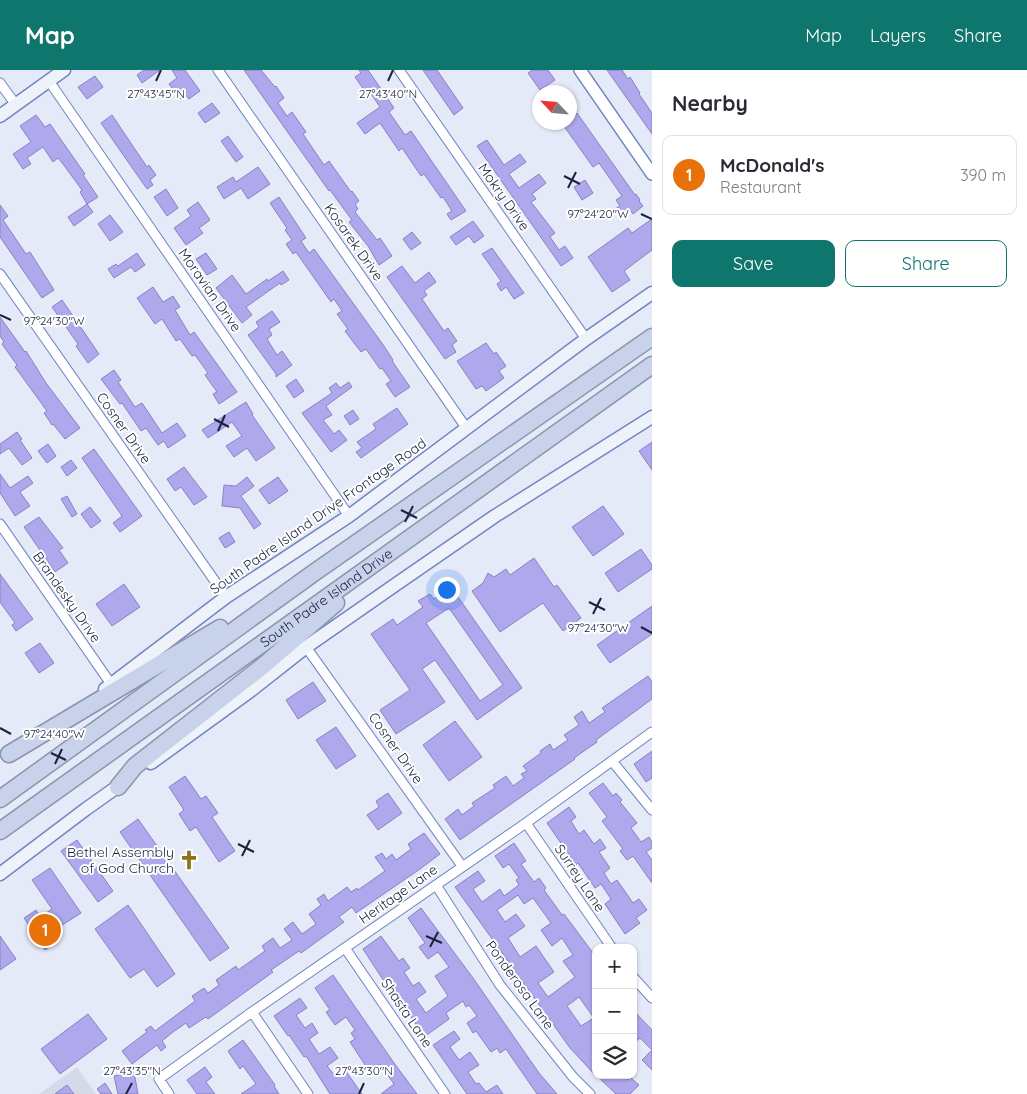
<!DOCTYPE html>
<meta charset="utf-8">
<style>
body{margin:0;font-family:Quicksand,sans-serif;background:#f2f2f3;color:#2b2b33}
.controls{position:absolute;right:15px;bottom:15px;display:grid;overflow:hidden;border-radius:10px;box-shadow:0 1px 4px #0004}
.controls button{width:45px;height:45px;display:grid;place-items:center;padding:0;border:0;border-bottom:1px solid #e1e1e2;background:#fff;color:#2b2b33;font:25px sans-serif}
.compass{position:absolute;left:532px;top:15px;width:45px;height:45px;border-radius:50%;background:#fff;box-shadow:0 1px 4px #0004;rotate:296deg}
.you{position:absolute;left:446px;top:519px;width:18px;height:18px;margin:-12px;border:4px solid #fff;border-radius:50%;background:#1a73e8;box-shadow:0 0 0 8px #1a73e833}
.badge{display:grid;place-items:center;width:32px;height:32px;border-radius:50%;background:#0f766e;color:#fff;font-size:16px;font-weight:700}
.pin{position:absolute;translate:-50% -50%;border:2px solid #fff;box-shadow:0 1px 5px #0006}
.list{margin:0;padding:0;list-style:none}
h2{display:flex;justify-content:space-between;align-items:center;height:65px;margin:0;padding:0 20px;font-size:21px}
h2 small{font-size:16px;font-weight:400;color:#7c7c81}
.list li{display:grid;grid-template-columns:32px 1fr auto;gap:15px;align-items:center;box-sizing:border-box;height:80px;margin:0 10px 10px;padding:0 10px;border:1px solid #e1e1e2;border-radius:10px}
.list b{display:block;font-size:19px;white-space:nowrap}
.list p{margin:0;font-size:16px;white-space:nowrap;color:#7c7c81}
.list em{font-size:16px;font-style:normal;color:#7c7c81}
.actions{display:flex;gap:10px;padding:15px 20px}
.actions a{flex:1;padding:11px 0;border:1px solid #0f766e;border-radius:10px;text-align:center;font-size:18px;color:#0f766e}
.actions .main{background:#0f766e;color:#fff}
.icon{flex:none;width:28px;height:28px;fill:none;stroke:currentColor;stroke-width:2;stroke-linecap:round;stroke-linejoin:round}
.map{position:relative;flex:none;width:652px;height:1024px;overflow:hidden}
header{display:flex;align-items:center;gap:30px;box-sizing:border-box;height:70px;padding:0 25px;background:#0f766e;color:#fff}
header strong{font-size:24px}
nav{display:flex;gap:28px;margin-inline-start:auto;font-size:18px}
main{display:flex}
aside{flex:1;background:#fff}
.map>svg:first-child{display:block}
.built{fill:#d4daea}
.building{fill:#b0a8ed;stroke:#8981c3;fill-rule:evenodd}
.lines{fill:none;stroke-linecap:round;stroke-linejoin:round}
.minor-casing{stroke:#7085c3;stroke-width:11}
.tertiary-casing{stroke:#7085c3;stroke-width:14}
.secondary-casing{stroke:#7085c3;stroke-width:15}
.motorway-casing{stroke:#8b95ad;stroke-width:19}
.minor{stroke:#fff;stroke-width:9}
.tertiary{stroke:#fff;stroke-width:11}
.secondary{stroke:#eef2f9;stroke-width:12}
.motorway{stroke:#c8d2ea;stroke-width:16}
.ticks{fill:none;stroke:#1a233c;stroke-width:2}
.labels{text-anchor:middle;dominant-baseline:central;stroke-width:4;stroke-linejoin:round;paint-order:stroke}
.street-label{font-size:14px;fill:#1a233c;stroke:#fff}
.poi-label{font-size:14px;fill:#1a233c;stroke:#fff;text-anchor:end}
.ticks-label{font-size:12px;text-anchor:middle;fill:#1a233c;stroke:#fff;stroke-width:4;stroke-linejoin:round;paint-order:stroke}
</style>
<header>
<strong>Map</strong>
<nav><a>Map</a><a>Layers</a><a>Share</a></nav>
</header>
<main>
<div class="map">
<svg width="652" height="1024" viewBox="0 0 652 1024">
<rect width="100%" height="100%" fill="#e5eaf8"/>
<!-- built -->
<path class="built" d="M77,997L96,1024H39Z"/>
<!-- building -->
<path class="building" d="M144,0H160L142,13L137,5Z
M172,0H185L200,21L189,29L185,24L180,29L169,14L177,8Z
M244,0H261L275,17L276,16L284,28L278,33L287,46L292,42L306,62L303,64L324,95L329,91L351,122L352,121L359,131L355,134L358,139L355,142L377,170L380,168L392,186L379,195L368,176L349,152L352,150L330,120L329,121Z
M359,0H368L394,38L389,42L405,65L411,61L466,141L451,150L447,144L452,141L443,127L441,128L424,104L421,106L402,78L399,81L380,53L365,64L357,53L380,37L367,18L364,20L355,7L361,3Z
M423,0H437L463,38L454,45Z
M532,0H548L555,10L540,20L528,3Z
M607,0H622L628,9L630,7L640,23L639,24L652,43V64Z
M95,6L103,17L87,29L78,17Z
M212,33L220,43L205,53L198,43Z
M577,43L635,125L636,124L640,130L639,131L643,136L633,144L629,138L619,145L615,139L620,136L616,130L622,126L599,93L593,97L561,52H570V48Z
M36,45L45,57L50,54L85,104L83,105L98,127L87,134L80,122L82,120L63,94L58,88L53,92L43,77L27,88L31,94L23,99L13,84L31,72L20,56Z
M112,45L147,97L149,95L156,105L150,110L153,115L147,119L101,53Z
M228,66L243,87L236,92L221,71Z
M487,70L504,95L520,84L526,92L509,104L519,118L539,104L546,113L532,124L536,129L531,132L555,163L550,167L559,180L565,176L573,188L561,196L477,76Z
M258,97L270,114L248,129L241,118L224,129L217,117L233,107L236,112Z
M585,110L593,123L582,130L574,117Z
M166,119L178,138L167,146L154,127Z
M279,127L306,168L301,171L309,183L314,179L384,276L393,290L392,291L410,317L395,327L386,314L391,311L382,298L380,299L366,279L361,282L345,261L348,259L337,244L342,241L334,229L331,232L296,182L293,184L286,174L292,170L285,160L287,158L270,133Z
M198,132L210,150L199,158L203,163L186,175L174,158L191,146L187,140Z
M87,134L93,142L74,156L68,147Z
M0,135L8,146L3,150L26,184L30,182L54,220L42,228L0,167Z
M110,145L123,162L110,171L98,154Z
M652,149V180L624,201L630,210L612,222L588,187L628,158L632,163Z
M473,151L484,166L474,173L469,166L456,175L450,167Z
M412,162L421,173L411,180L403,169Z
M492,178L524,223L514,229L506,217L501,221L497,214L501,211L482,184Z
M137,183L145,195L135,202L131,197L114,208L108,199L116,194L118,196Z
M206,183L217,199L207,205L196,189Z
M402,196L415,213L429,202L436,212L424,221L427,225L422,229L444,261L448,258L457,271L452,275L456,282L445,289L387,207Z
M283,201L289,210L281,215L280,213L246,237L252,245L242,253L216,218L232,205L246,224L267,209L268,211Z
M153,217L163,232L173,226L180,237L175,240L190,265L194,262L237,322L219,334L213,324L217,322L205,305L208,303L195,285L192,286L180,269L176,271L162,249L155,254L137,228Z
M62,230L99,284L88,293L76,276L78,274L52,237Z
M272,241L280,252L269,259L272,265L267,269L277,285L282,281L292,295L276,307V304L248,265L259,257L256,252Z
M0,247L25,282L26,281L46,313L80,358L65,369L53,354L52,355L44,343L47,341L15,297L17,295L2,274L4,272L0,266Z
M486,273L494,284L496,282L506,296L499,301L504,308L486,321L482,316L476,319L457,291Z
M114,300L121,310L118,312L135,337L142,333L162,363L177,353L186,366L168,378L164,371L158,375L146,358L141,361L122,333L120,334L101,309Z
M296,309L304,321L294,328L286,316Z
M349,312L352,317L326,336L332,345L323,350L334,364L339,360L347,370L331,382L302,343L332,323L329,318L336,313L340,318Z
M246,332L253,344L252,345L275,378L256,391L247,378L234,387L226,376L242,366L232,352L208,368L202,360Z
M397,338L408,354L361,388L356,382L362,378L357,372L376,359L373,354Z
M353,340L359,349L350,355L344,346Z
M17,362L22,369L20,370L32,388L22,395L9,378L0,384V374Z
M652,372V400L639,381Z
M48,374L56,386L47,393L38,381Z
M94,379L142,446L120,462L113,453L122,446L82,388Z
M71,390L77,398L67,406L61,397Z
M184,397L207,427L194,435L181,417L175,421L167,409Z
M0,404L10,418L28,406L33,413L20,422L30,436L15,446L0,423Z
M247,407L254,416L241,426L261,454L254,459L240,438L222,436L224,415L236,416Z
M278,407L288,421L269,434L259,420Z
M67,426L77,444L72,447L61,429Z
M603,436L624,464L593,486L572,457Z
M90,437L101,451L91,458L81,444Z
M39,447L63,478L59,480L68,493L55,502L24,457Z
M229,462L235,472L225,478L219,468Z
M641,479L652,495V499L618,522L605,503Z
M534,488L554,517L557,515L581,548L563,561L543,533L500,562L472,521L483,513L488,503L494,507L506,499L510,505Z
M0,504L33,549L16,561L12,555L15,553L0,532Z
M124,514L140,537L112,556L96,534Z
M451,517L522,618L477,650L435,590L422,599L445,632L396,664L380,640L410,620L371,564L393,549L397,555L423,537L418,531L430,524L434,529ZM449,538L503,615L480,631L426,553Z
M652,536V564L610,593L597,575Z
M40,573L54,593L39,603L25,583Z
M648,606L652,612V629L596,670L597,672L574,688L575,689L460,770L445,749L458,739L462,745L474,736L472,733L495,718L493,715L506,706L513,716L524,708L521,704L527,701L523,696L541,683L540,681L550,674L553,680L568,670L564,665L579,655L574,647L582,641L589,653L605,642L602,638Z
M313,612L326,631L298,649L286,630Z
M455,651L482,687L449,711L423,675Z
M336,657L356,686L336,699L316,670Z
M652,681V708L646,712L634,694Z
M185,706L201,729L206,726L218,743L212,747L235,781L219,792L196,757L190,761L179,744L184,740L169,717Z
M603,713L613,726L616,723L622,730L620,732L637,753L631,758L641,772L649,767L652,772V778L646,782L652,790V813L633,786L627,790L620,781L623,779L602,751L607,747L589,723Z
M388,723L402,743L378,760L367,745L379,737L376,731Z
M569,737L576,747L571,751L579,764L584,760L594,774L600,769L606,778L599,782L610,798L604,803L611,814L617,810L633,833L639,829L647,840L636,848L640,853L625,864L605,834L611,829L601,814L595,818L578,793L576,795L547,753Z
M138,749L229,878L210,891L120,762Z
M424,763L440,784L420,799L356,843L352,837L339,847L344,852L301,883L299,881L271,900L273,902L208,949L206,947L189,958L186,953L173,962L162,971L166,977L161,981L157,975L132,994L122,981L147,962L145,960L151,956L155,961L195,931L192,926L204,918L208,923L219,915L216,910L236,896L238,900L265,881L262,876L273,868L280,878L292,870L284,859L293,852L302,864L316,854L309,844L321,835L317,829L324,824L328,831L347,817L351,822L357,818L358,820L385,801L375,787L382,783L386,789L392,784L396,790L411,779L408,774Z
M77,770L113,821L98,832L61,781Z
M514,773L526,791L521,794L534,812L539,808L546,818L544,820L562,845L564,844L596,887V1006L570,978L455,817L478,801L485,811L473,819L482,832L500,819L504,826L519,815L516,810L519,808L509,794L503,798L495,786ZM518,825L524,834L533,828L551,853L541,860L552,876L562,868L573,885L563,891L575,907L548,927L538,913L554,902L536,876L520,887L508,868L525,856L516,844L505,852L497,840ZM579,927L594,948L581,956L567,936Z
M50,798L81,843L56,859L57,861L52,864L57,872L45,880L24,848L36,840L40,847L52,839L32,810Z
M128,835L175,904L157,917L144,899L130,908L95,859Z
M421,838L473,908L539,1003L557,1024H537L506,979L500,983L497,978L491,982L476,961L473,963L467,953L477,946L469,935L466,937L463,931L446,943L449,949L424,967L396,923L393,925L363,879L381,866L399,891L403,888L410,898L404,902L413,916L419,912L426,922L416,929L426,943L448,926L435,906L449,897L438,882L428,889L419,877L425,873L408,848Z
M0,866L16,889L0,900Z
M333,905L394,993L417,1024H381L394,1014L380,994L369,1001L350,972L355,969L351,963L355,960L346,947L335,955L326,942L330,940L315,918Z
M300,928L307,938L296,945L305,958L312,953L318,963L309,969L319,984L330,977L338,988L327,996L336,1007L345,1000L362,1024H330L306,986L304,987L289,965L288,966L274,946Z
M633,940L652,960V1000L642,990L652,980L640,968L633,974Z
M88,944L107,969L60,1004L41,979Z
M454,961L460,969L450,977L459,990L470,982L479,995L468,1002L476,1014L479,1013L486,1022L497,1015L503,1024H467L433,975Z
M243,970L275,1015L274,1016L279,1024H241L256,1014L243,996L240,999L228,981Z
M205,997L212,1007L206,1012L215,1024H197L187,1010Z
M134,1002L138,1024H118L114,1006Z
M596,1005H623L628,1010L630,1007L639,1015L630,1024H616Z
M105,1013L112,1024H101L97,1019Z
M67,1015L74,1024H55Z"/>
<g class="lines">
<defs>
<path id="minor" d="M218,0L467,359
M399,0L586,269
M49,11L349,446
M0,13L16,35
M0,204L226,527
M0,454L111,614
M306,577L462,796
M612,691L652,740
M526,753L612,878
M436,815L500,915L573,1007L590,1024
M345,878L445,1024
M633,907L652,928
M252,942L308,1024
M169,1024L159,1009L252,942L526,753L652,662"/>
<path id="tertiary" d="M580,0L652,104"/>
<path id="secondary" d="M0,46L64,0
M105,619L226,527L349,446L586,269L652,223
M151,693L249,622L306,577L395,515L495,446L652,347
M0,804L86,739L124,712"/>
<g id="motorway">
<path d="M9,684L220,558"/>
<path d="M118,717L135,696L263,596L336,533"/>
<path d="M0,729L315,502L652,267"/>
<path id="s1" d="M0,761L652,295"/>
</g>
</defs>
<!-- minor casing -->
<use href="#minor" class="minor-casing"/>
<!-- tertiary casing -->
<use href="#tertiary" class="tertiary-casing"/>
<!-- secondary casing -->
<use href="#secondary" class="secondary-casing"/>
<!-- motorway casing -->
<use href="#motorway" class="motorway-casing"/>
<!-- minor -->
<use href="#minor" class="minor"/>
<!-- tertiary -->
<use href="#tertiary" class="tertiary"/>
<!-- secondary -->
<use href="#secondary" class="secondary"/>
<!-- motorway -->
<use href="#motorway" class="motorway"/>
</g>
<!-- ticks -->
<path class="ticks" d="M156,11L161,0M388,11L393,0M564,106L580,114M568,118L576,102M641,144L652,149M0,245L11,250M214,349L229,357M218,361L225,345M401,440L417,448M405,452L413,436M589,532L605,540M593,544L601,528M641,557L652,563M0,658L11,664M51,683L66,690M55,694L62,679M238,774L254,782M242,786L250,770M426,866L442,873M430,877L438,862M126,1024L132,1013M359,1024L364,1013"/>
<!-- icons -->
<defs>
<symbol id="church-bare" viewBox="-9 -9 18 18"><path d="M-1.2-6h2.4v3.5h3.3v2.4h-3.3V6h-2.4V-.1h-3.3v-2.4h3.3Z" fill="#8f7216" stroke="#fff" stroke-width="2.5" paint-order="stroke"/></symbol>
</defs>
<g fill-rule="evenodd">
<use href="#church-bare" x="175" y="776" width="28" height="28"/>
</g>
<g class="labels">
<!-- street labels -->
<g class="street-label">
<text transform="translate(504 127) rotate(55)">Mokry Drive</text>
<text transform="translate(354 172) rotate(55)">Kosarek Drive</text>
<text transform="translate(210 220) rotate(55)">Moravian Drive</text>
<text transform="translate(124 358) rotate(55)">Cosner Drive</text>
<text transform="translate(318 446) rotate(-35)">South Padre Island Drive Frontage Road</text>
<text transform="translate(67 527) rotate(55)">Brandesky Drive</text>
<text stroke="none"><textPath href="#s1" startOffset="401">South Padre Island Drive</textPath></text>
<text transform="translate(396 678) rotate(55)">Cosner Drive</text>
<text transform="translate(580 808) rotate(56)">Surrey Lane</text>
<text transform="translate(398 824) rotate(-35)">Heritage Lane</text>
<text transform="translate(520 915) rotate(54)">Ponderosa Lane</text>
<text transform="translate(407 943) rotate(56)">Shasta Lane</text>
</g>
<!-- poi labels -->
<g class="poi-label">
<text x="174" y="782">Bethel Assembly<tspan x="174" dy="16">of God Church</tspan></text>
</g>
</g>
<g class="ticks-label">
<text x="156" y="28">27°43'45"N</text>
<text x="388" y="28">27°43'40"N</text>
<text x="598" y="148">97°24'20"W</text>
<text x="54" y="255">97°24'30"W</text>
<text x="598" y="562">97°24'30"W</text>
<text x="54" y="668">97°24'40"W</text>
<text x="132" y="1005">27°43'35"N</text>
<text x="364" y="1005">27°43'30"N</text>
</g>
</svg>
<div class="controls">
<button>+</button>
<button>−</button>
<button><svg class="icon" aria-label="layers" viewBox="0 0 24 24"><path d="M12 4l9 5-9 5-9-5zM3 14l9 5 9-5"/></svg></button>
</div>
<svg class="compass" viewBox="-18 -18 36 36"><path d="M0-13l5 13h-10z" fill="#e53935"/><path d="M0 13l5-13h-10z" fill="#7c7c81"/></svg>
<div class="you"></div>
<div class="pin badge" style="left:45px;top:860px;background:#e8710a">1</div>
</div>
<aside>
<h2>Nearby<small></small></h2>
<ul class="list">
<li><span class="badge" style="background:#e8710a">1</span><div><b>McDonald's</b><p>Restaurant</p></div><em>390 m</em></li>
</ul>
<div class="actions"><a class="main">Save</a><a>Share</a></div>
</aside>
</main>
